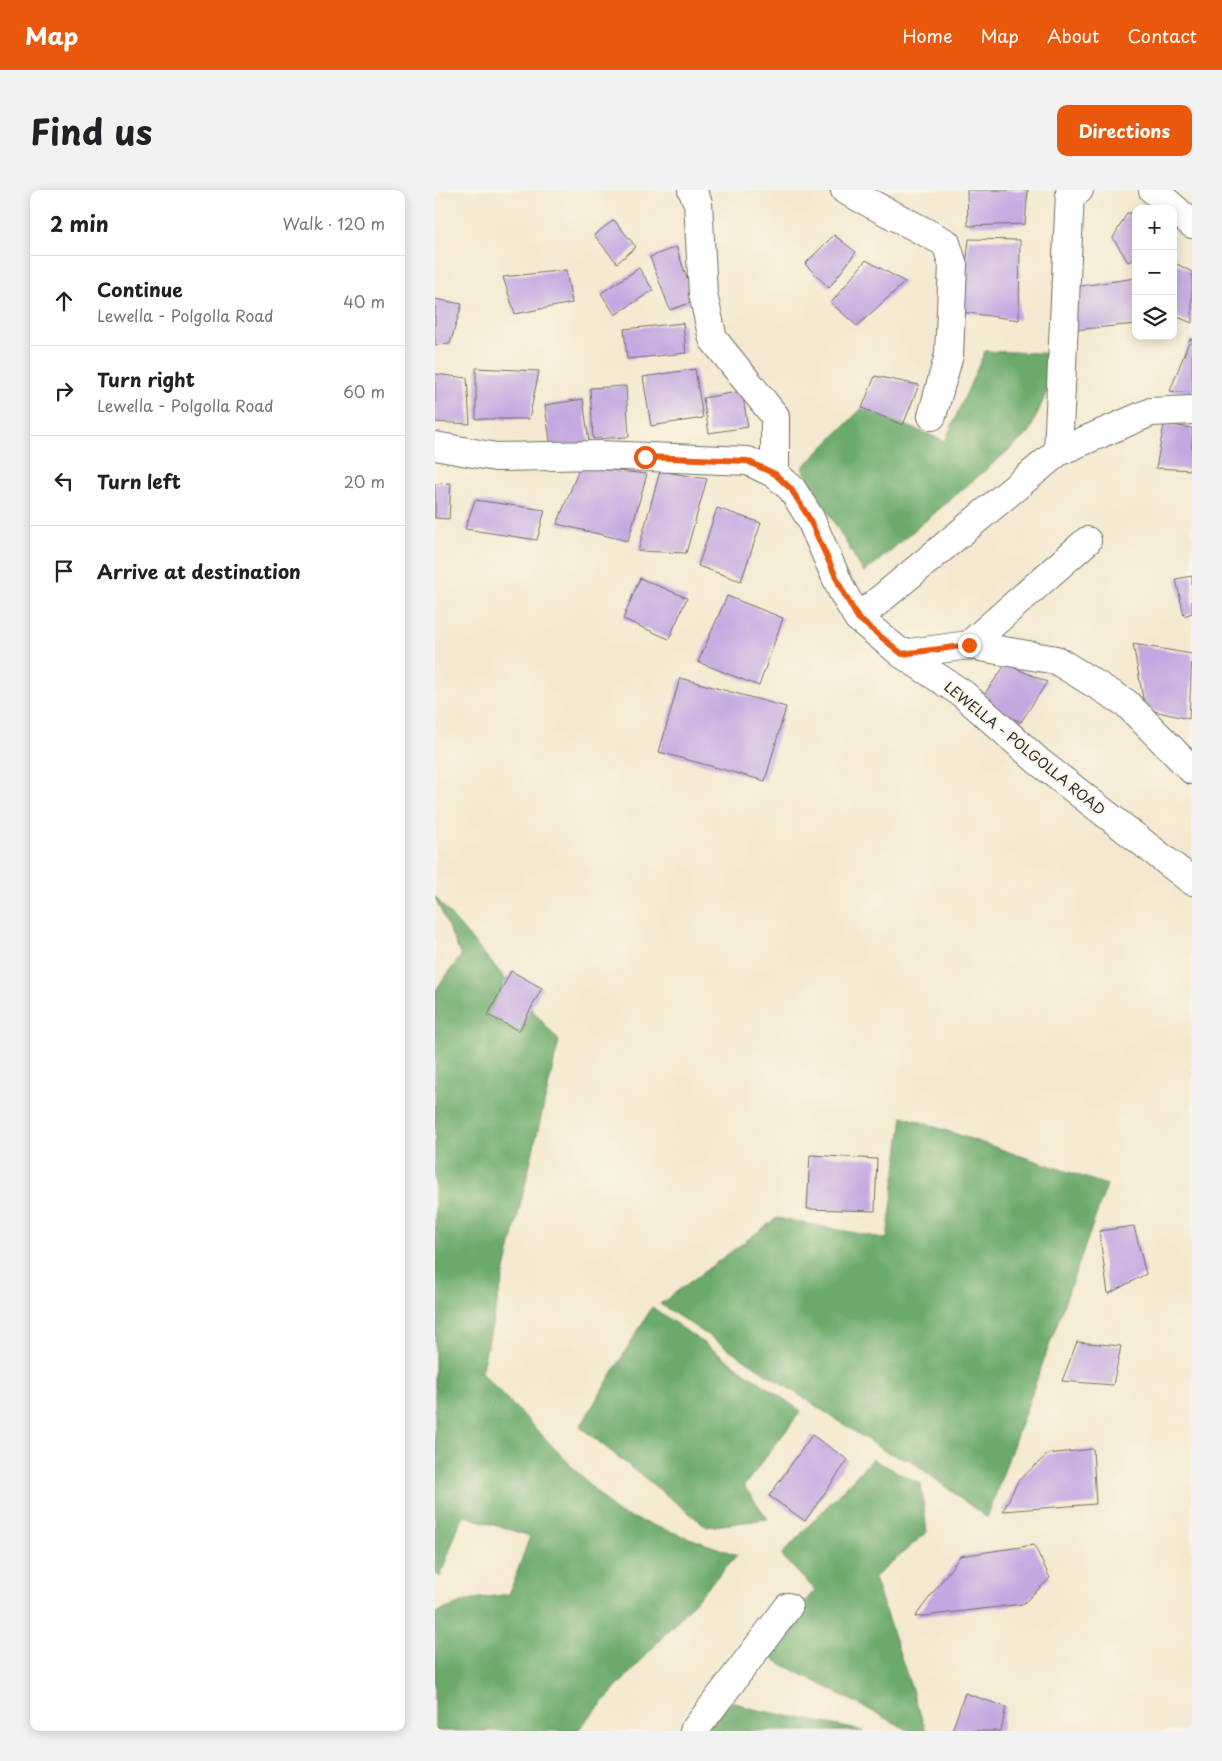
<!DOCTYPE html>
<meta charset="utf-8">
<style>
body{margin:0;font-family:"Playpen Sans",sans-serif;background:#f2f2f2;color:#202124}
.controls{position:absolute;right:15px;top:15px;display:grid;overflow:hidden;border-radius:10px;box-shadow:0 2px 12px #0003}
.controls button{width:45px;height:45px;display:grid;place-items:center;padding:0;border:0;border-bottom:1px solid #e0e0e0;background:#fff;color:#202124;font:25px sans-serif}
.stop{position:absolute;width:15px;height:15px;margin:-11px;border:4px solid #ea580c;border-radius:50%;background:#fff}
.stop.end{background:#ea580c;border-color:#fff;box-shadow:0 1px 5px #0008}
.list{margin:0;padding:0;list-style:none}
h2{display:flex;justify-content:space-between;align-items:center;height:65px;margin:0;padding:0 20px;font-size:21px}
h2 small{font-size:16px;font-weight:400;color:#757577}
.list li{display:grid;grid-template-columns:32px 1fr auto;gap:15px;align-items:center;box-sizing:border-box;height:90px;padding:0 20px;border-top:1px solid #e0e0e0}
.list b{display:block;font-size:19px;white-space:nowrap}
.list p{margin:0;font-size:16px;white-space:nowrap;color:#757577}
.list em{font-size:16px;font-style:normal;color:#757577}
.icon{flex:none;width:28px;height:28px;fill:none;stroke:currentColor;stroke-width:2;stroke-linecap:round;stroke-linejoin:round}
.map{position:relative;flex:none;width:757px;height:1541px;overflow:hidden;border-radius:10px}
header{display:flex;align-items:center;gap:30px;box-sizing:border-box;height:70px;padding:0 25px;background:#ea580c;color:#fff}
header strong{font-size:24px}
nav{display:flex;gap:28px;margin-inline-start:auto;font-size:18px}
.intro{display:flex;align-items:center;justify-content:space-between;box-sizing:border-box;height:120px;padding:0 30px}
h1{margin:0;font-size:35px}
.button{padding:12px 22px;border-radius:10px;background:#ea580c;color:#fff;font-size:18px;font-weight:700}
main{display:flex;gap:30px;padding:0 30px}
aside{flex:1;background:#fff;border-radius:10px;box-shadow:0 2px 12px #0003}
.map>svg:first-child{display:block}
.forest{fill:#6caa6c;stroke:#4c6a4c}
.building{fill:#c2a8e1}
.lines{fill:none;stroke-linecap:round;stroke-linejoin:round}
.minor-casing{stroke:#716e65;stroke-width:30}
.minor{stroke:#fff;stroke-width:28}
.route{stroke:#ea580c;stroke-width:6}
.labels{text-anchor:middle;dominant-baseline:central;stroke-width:4;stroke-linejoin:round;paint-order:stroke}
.street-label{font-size:14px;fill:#2b2b2b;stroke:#fcf5e5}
</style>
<header>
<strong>Map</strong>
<nav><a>Home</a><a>Map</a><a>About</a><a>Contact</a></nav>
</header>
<div class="intro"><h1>Find us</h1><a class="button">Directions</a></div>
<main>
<aside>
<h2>2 min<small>Walk · 120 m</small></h2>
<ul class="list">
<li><svg class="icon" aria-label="ahead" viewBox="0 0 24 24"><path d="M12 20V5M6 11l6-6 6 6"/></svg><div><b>Continue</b><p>Lewella - Polgolla Road</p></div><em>40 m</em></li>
<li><svg class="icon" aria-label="right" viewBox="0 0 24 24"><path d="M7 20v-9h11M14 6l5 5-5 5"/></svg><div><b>Turn right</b><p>Lewella - Polgolla Road</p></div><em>60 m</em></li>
<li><svg class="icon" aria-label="left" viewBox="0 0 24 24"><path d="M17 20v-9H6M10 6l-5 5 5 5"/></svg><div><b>Turn left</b></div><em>20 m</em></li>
<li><svg class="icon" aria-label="arrive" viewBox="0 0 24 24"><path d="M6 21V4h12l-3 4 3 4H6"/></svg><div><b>Arrive at destination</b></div></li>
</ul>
</aside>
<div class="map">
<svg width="757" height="1541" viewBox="0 0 757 1541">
<rect width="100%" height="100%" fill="#fcf5e5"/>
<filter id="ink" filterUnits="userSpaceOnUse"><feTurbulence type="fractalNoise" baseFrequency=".02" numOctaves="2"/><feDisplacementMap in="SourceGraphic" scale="10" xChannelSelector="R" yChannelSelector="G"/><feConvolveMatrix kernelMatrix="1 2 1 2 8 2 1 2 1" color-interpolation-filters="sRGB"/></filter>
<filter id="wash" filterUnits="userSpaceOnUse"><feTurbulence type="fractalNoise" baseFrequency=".0096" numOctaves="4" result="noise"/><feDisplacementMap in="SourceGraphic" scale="20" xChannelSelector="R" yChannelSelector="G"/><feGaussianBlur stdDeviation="1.12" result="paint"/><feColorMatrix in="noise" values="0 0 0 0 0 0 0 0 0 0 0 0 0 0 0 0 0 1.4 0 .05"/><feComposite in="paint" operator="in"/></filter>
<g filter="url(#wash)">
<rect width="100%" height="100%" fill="#f4e9d0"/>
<!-- forest -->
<path class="forest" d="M550,161L628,164L594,243L429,383L367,278L427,218L510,251Z
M0,707L124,851L46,1182L181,1322L302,1365L142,1541H0V1423L37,1409L74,1404L95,1346L30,1326L25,1332L5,1387L0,1383V801L26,766Z
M468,926L672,995L552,1328L475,1270L451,1262L225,1114L342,1028L452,1049Z
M217,1117L366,1221L309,1296L333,1329L272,1337L145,1237Z
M437,1269L486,1294L492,1342L439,1388L491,1541H475L324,1462L380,1400L346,1365Z
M275,1502L314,1518L428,1541H274Z"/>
<g id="blocks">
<!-- building -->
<path class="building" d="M532,0H593L590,34L533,36Z
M692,23H701V69L693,72L678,48Z
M179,30L201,57L182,73L159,45Z
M399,45L421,62L394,98L370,74Z
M534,49L585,50L584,130L526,122Z
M241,57L260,111L235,120L215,67Z
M431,70L470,92L422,136L396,113Z
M738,72L757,82V133L738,125Z
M204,78L218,100L180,125L166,103Z
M131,80L137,113L80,124L68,87Z
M701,88V134L639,140V97Z
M0,109L27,114L15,154L0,155Z
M248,133L251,163L192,169L189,139Z
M755,149H757V203L735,201Z
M41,178L104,181L94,229H41Z
M260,179L268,228L216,236L208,187Z
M0,184L32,188L35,234L0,232Z
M440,186L484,195L468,235L427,218Z
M191,196L194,247L158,249L155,198Z
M307,201L313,237L274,243L268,208Z
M148,209L154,252L116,258L110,215Z
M729,234L757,238V280L721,278Z
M145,277L212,284L193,351L122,334Z
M225,281L272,289L251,363L203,361Z
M16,293L14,329L0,328V294Z
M40,310L110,320L102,350L30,339Z
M282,318L326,333L306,391L263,376Z
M757,386V423L749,426L741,389Z
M205,388L252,408L234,449L188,429Z
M292,406L348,428L324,496L263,472Z
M698,454L757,464L754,529L710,519Z
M571,474L612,492L586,532L543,513Z
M245,488L351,517L330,591L224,562Z
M76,781L107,798L84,841L53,825Z
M375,965L442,969L440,1021L372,1019Z
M699,1036L711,1084L673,1104L664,1041Z
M642,1152L686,1156L678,1195L627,1191Z
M377,1245L413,1270L370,1331L334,1306Z
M658,1259L661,1314L568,1321L583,1291L613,1264Z
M599,1355L615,1388L588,1414L480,1427L525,1366Z
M530,1503L571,1517L566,1541H517Z"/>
</g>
</g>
<g filter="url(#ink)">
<use href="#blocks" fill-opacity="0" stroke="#716e65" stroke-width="1"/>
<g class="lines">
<defs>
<path id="minor" d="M257,0L263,13L268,104L278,149L340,226V284
M410,0L511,53L518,75L514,165L497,226
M718,0L757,34
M0,256L61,267L164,265L313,271L340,284L357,299L375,328L407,401L423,428L467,464L528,504L603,571L757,691
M623,262L635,2L644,0
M423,428L623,262L716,222L757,220
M534,455L652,351
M467,464L534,455L621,470L691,513L757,580
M259,1541L353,1417"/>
</defs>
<!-- minor casing -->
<use href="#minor" class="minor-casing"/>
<!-- minor -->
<use href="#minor" class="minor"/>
</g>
</g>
<g class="lines" filter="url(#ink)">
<!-- route -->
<path class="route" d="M210,267L312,271L340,284L356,299L374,328L407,400L423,428L467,464L534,455"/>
</g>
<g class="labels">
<!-- street labels -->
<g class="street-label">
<text transform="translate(590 558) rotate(39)">LEWELLA - POLGOLLA ROAD</text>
</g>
</g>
</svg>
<div class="controls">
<button>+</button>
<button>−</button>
<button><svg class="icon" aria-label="layers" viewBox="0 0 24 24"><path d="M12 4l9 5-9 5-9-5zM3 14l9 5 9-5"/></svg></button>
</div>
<div class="stop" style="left:210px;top:267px"></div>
<div class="stop end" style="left:534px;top:455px"></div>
</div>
</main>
